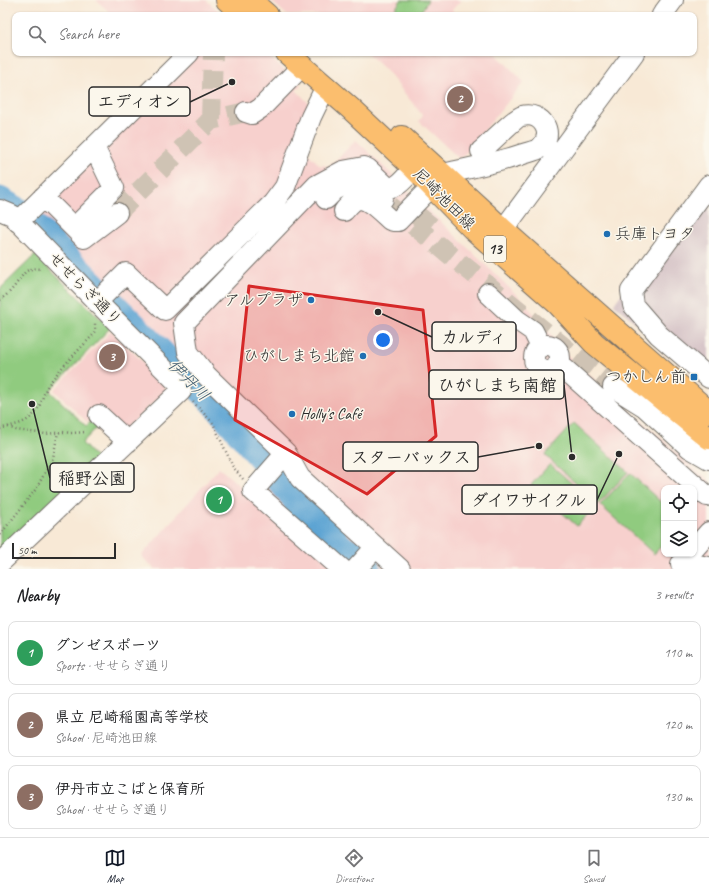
<!DOCTYPE html>
<meta charset="utf-8">
<style>
body{margin:0;font-family:Caveat,"Klee One",sans-serif;background:#f6f6f6;color:#202124}
.controls{position:absolute;right:12px;bottom:12px;display:grid;overflow:hidden;border-radius:8px;box-shadow:0 1px 3px #0004}
.controls button{width:36px;height:36px;display:grid;place-items:center;padding:0;border:0;border-bottom:1px solid #e0e0e0;background:#fff;color:#202124;font:20px sans-serif}
.scale{position:absolute;left:12px;bottom:10px;width:104px;box-sizing:border-box;padding-left:4px;border:2px solid #2b2b2b;border-top:0;font-size:11px;line-height:14px;white-space:nowrap;color:#2b2b2b;-webkit-text-stroke:3px #fbf7ec;paint-order:stroke}
.you{position:absolute;left:383px;top:340px;width:14px;height:14px;margin:-10px;border:3px solid #fff;border-radius:50%;background:#1a73e8;box-shadow:0 0 0 6px #1a73e833}
.badge{display:grid;place-items:center;width:26px;height:26px;border-radius:50%;background:#111827;color:#fff;font-size:13px;font-weight:700}
.pin{position:absolute;translate:-50% -50%;border:2px solid #fff;box-shadow:0 1px 4px #0006}
.list{margin:0;padding:0;list-style:none}
h2{display:flex;justify-content:space-between;align-items:center;height:52px;margin:0;padding:0 16px;font-size:17px}
h2 small{font-size:13px;font-weight:400;color:#757577}
.list li{display:grid;grid-template-columns:26px 1fr auto;gap:12px;align-items:center;box-sizing:border-box;height:64px;margin:0 8px 8px;padding:0 8px;border:1px solid #e0e0e0;border-radius:8px}
.list b{display:block;font-size:15px;white-space:nowrap}
.list p{margin:0;font-size:13px;white-space:nowrap;color:#757577}
.list em{font-size:13px;font-style:normal;color:#757577}
.icon{flex:none;width:22px;height:22px;fill:none;stroke:currentColor;stroke-width:2;stroke-linecap:round;stroke-linejoin:round}
.map{position:relative;flex:none;width:709px;height:569px;overflow:hidden}
.search{position:absolute;background:#fff;box-shadow:0 1px 3px #0004;left:12px;right:12px;top:12px;height:44px;display:flex;align-items:center;gap:10px;box-sizing:border-box;padding:0 14px;border-radius:8px;color:#757577;font-size:15px}
.sheet{height:268px;background:#fff}
nav{display:flex;justify-content:space-around;align-items:center;box-sizing:border-box;height:56px;border-top:1px solid #e0e0e0;background:#fff;font-size:11px;color:#757577}
nav a{display:grid;justify-items:center;gap:2px}
nav .on{color:#111827}
.map>svg:first-child{display:block}
.built{fill:#f7d0cd;fill-rule:evenodd}
.industrial{fill:#d2bec3}
.green{fill:#90cb7f;stroke:#5e7b55}
.lines{fill:none;stroke-linecap:round;stroke-linejoin:round}
.river{stroke:#5da4d3;stroke-width:25}
.minor-tunnel{stroke:#cfc3b4;stroke-width:20;stroke-dasharray:20 10;stroke-linecap:butt}
.minor-casing{stroke:#736e67;stroke-width:22}
.major-casing{stroke:#736e67;stroke-width:24}
.path{stroke:#736e67;stroke-width:2.5;stroke-dasharray:1 3;stroke-linecap:butt}
.minor{stroke:#fff;stroke-width:20}
.major{stroke:#fbbe6e;stroke-width:22}
.marked{fill:#d62828;fill-opacity:0.2;stroke:#d62828;stroke-width:3;stroke-linejoin:round}
.poi-dot{fill:#1f6fb2;stroke:#fbf7ec;stroke-width:1.5}
.labels{text-anchor:middle;dominant-baseline:central;stroke-width:3;stroke-linejoin:round;paint-order:stroke}
.shield{fill:#fbf7ec;stroke:#696865;stroke-width:1}
.shield-label{font-size:15px;font-weight:bold;fill:#2b2b2b}
.street-label{font-size:16px;fill:#2b2b2b;stroke:#fbf7ec}
.poi-label{font-size:16px;fill:#2b2b2b;stroke:#fbf7ec;text-anchor:end}
.water-label{font-size:17px;font-style:italic;fill:#3f5b6e;stroke:#fbf7ec}
.leader{fill:none;stroke:#2b2b2b;stroke-width:1.5}
.callout-dot{fill:#2b2b2b;stroke:#fbf7ec;stroke-width:1.5}
.callout{fill:#fbf7ec;stroke:#2b2b2b;stroke-width:1.5}
.callout-label{font-size:17px;text-anchor:middle;font-weight:bold;fill:#2b2b2b}
</style>
<div class="map">
<svg width="709" height="569" viewBox="0 0 709 569">
<rect width="100%" height="100%" fill="#fbf7ec"/>
<filter id="ink" filterUnits="userSpaceOnUse"><feTurbulence type="fractalNoise" baseFrequency=".025" numOctaves="2"/><feDisplacementMap in="SourceGraphic" scale="8" xChannelSelector="R" yChannelSelector="G"/><feConvolveMatrix kernelMatrix="1 2 1 2 8 2 1 2 1" color-interpolation-filters="sRGB"/></filter>
<filter id="wash" filterUnits="userSpaceOnUse"><feTurbulence type="fractalNoise" baseFrequency=".012" numOctaves="4" result="noise"/><feDisplacementMap in="SourceGraphic" scale="16" xChannelSelector="R" yChannelSelector="G"/><feGaussianBlur stdDeviation="0.9" result="paint"/><feColorMatrix in="noise" values="0 0 0 0 0 0 0 0 0 0 0 0 0 0 0 0 0 1.4 0 .05"/><feComposite in="paint" operator="in"/></filter>
<g filter="url(#wash)">
<rect width="100%" height="100%" fill="#f8e9d6"/>
<!-- built -->
<path class="built" d="M96,0H206L222,14L220,15H113Z
M270,0H461L452,10L456,15H287Z
M197,53H265L301,85L296,90L319,114L305,151L321,166L323,164L328,168L356,140L524,302L570,358L709,480V554L701,569H155L141,556L219,468L245,490L274,459L153,336L75,254L32,214ZM664,488H694V554H664Z
M367,53H495L524,82L463,156L459,158L452,152L419,121L423,116L385,69Z
M111,331L165,383V392L124,430L100,409L87,422L54,390Z"/>
<!-- industrial -->
<path class="industrial" d="M709,175V386L614,304Z"/>
<!-- green -->
<path class="green" d="M401,0H428L419,15H399L394,11Z
M35,255L110,328L50,391L86,426L95,418L101,423L82,443L98,460L0,550V289Z
M574,423L628,472L598,504L545,455Z
M550,464L596,505L577,526L531,485Z
M630,473L664,505V543L654,554L600,505Z"/>
<g class="lines">
<!-- river -->
<path class="river" d="M0,199L21,211L197,387C232,423 264,462 295,501V503L303,511L308,510L322,522L321,525L335,537V540L349,552L353,551L368,565V569"/>
</g>
</g>
<g filter="url(#ink)">
<g class="lines">
<!-- minor-tunnel -->
<path class="minor-tunnel" d="M211,120L213,53
M390,206L613,387
M117,213L211,120L246,112
M417,228L452,185"/>
<defs>
<path id="minor" d="M662,15L673,0
M246,112L252,114L261,108L302,66
M443,174C470,168 497,163 523,154C528,152 536,151 540,148C556,134 542,111 522,116C516,117 487,146 481,151
M709,185L631,291L633,305L659,335L709,378
M43,197L74,228L114,188L94,147
M326,199L335,190L342,186L365,182L383,199
M0,210L12,215L97,302L180,385L181,391L0,563
M344,211C347,208 351,202 356,200C366,195 382,213 390,220L394,221H398L432,186
M18,222L189,53
M74,228L84,238L117,213
M492,241L503,230L634,53
M488,293L517,320L533,331L541,347
M97,302L126,273L165,310L273,203L285,187L311,117L326,86
M534 358a13 13 0 1 1 26 0a13 13 0 1 1-26 0Z
M558,363L707,496
M613,387L645,407L690,448L709,459
M99,415L128,442
M286,453L253,491L342,569
M694,549L709,532
M681,564L698,565L709,567
M356,569L376,547
M400,569L300,478L286,453L207,376L188,352L184,323L317,185L343,171L364,167L368,169L387,187C398,190 407,175 414,168"/>
<path id="major" d="M227,0L244,15
M250,0L267,15
M287,53L350,108L414,168L472,228L558,304L594,343L709,438
M402,137L486,214L503,230L709,412"/>
</defs>
<!-- minor casing -->
<use href="#minor" class="minor-casing"/>
<!-- major casing -->
<use href="#major" class="major-casing"/>
<!-- path -->
<path class="path" d="M0,300C6,296 12,290 16,284C25,273 25,267 42,269
M193,402L213,423L233,467L243,479
M8,427L16,430L46,434L63,432L72,433L85,432
M0,429C11,425 22,425 31,417C43,406 41,396 49,384C61,367 78,351 93,335L95,330V323
M0,535L36,489L53,458L58,432"/>
<!-- minor -->
<use href="#minor" class="minor"/>
<!-- major -->
<use href="#major" class="major"/>
</g>
</g>
<!-- marked area -->
<path class="marked" d="M249,286L423,310L436,436L367,494L235,420Z"/>
<!-- markers -->
<g class="poi-dot">
<circle cx="607" cy="234" r="4"/>
<circle cx="311" cy="300" r="4"/>
<circle cx="363" cy="356" r="4"/>
<rect x="690" y="373" width="8" height="8" rx="2"/>
<circle cx="292" cy="414" r="4"/>
</g>
<g class="labels">
<!-- shield labels -->
<rect class="shield" x="484" y="236" width="22" height="26" rx="3"/>
<g class="shield-label">
<text x="495" y="249">13</text>
</g>
<!-- street labels -->
<g class="street-label">
<text transform="translate(444 199) rotate(45)">尼崎池田線</text>
<text transform="translate(85 289) rotate(45)">せせらぎ通り</text>
</g>
<!-- poi labels -->
<g class="poi-label">
<text x="615" y="234" text-anchor="start">兵庫トヨタ</text>
<text x="303" y="300">アルプラザ</text>
<text x="355" y="356">ひがしまち北館</text>
<text x="686" y="377">つかしん前</text>
<text x="300" y="414" text-anchor="start">Holly's Café</text>
</g>
<!-- water labels -->
<g class="water-label">
<text transform="translate(189 380) rotate(45)">伊丹川</text>
</g>
</g>
<!-- callouts -->
<path class="leader" d="M232 82L190 102M378 312L432 337M572 457L564 385M539 446L478 457M32 404L50 478M619 454L597 500"/>
<g class="callout-dot">
<circle cx="232" cy="82" r="4"/>
<circle cx="378" cy="312" r="4"/>
<circle cx="572" cy="457" r="4"/>
<circle cx="539" cy="446" r="4"/>
<circle cx="32" cy="404" r="4"/>
<circle cx="619" cy="454" r="4"/>
</g>
<g class="callout">
<rect x="89" y="87" width="101" height="29" rx="4"/>
<rect x="432" y="322" width="84" height="29" rx="4"/>
<rect x="429" y="370" width="135" height="29" rx="4"/>
<rect x="343" y="442" width="135" height="29" rx="4"/>
<rect x="50" y="463" width="84" height="29" rx="4"/>
<rect x="462" y="485" width="135" height="29" rx="4"/>
</g>
<g class="callout-label">
<text x="139" y="107">エディオン</text>
<text x="474" y="343">カルディ</text>
<text x="497" y="391">ひがしまち南館</text>
<text x="411" y="463">スターバックス</text>
<text x="92" y="484">稲野公園</text>
<text x="529" y="506">ダイワサイクル</text>
</g>
</svg>
<div class="controls">
<button><svg class="icon" aria-label="locate" viewBox="0 0 24 24"><circle cx="12" cy="12" r="6"/><path d="M12 2v4M12 18v4M2 12h4M18 12h4"/></svg></button>
<button><svg class="icon" aria-label="layers" viewBox="0 0 24 24"><path d="M12 4l9 5-9 5-9-5zM3 14l9 5 9-5"/></svg></button>
</div>
<div class="scale">50 m</div>
<div class="you"></div>
<div class="pin badge" style="left:219px;top:500px;background:#2e9e5b">1</div>
<div class="pin badge" style="left:460px;top:99px;background:#8d6e63">2</div>
<div class="pin badge" style="left:112px;top:357px;background:#8d6e63">3</div>
<div class="search"><svg class="icon" aria-label="search" viewBox="0 0 24 24"><circle cx="10" cy="10" r="6"/><path d="M15 15l6 6"/></svg>Search here</div>
</div>
<section class="sheet">
<h2>Nearby<small>3 results</small></h2>
<ul class="list">
<li><span class="badge" style="background:#2e9e5b">1</span><div><b>グンゼスポーツ</b><p>Sports · せせらぎ通り</p></div><em>110 m</em></li>
<li><span class="badge" style="background:#8d6e63">2</span><div><b>県立 尼崎稲園高等学校</b><p>School · 尼崎池田線</p></div><em>120 m</em></li>
<li><span class="badge" style="background:#8d6e63">3</span><div><b>伊丹市立こばと保育所</b><p>School · せせらぎ通り</p></div><em>130 m</em></li>
</ul>
</section>
<nav>
<a class="on"><svg class="icon" aria-label="map" viewBox="0 0 24 24"><path d="M3 6l6-2 6 2 6-2v14l-6 2-6-2-6 2zM9 4v14M15 6v14"/></svg>Map</a>
<a><svg class="icon" aria-label="directions" viewBox="0 0 24 24"><path d="M12 3l9 9-9 9-9-9zM9 14v-3h6M13 9l2 2-2 2"/></svg>Directions</a>
<a><svg class="icon" aria-label="saved" viewBox="0 0 24 24"><path d="M7 4h10v16l-5-4-5 4z"/></svg>Saved</a>
</nav>
